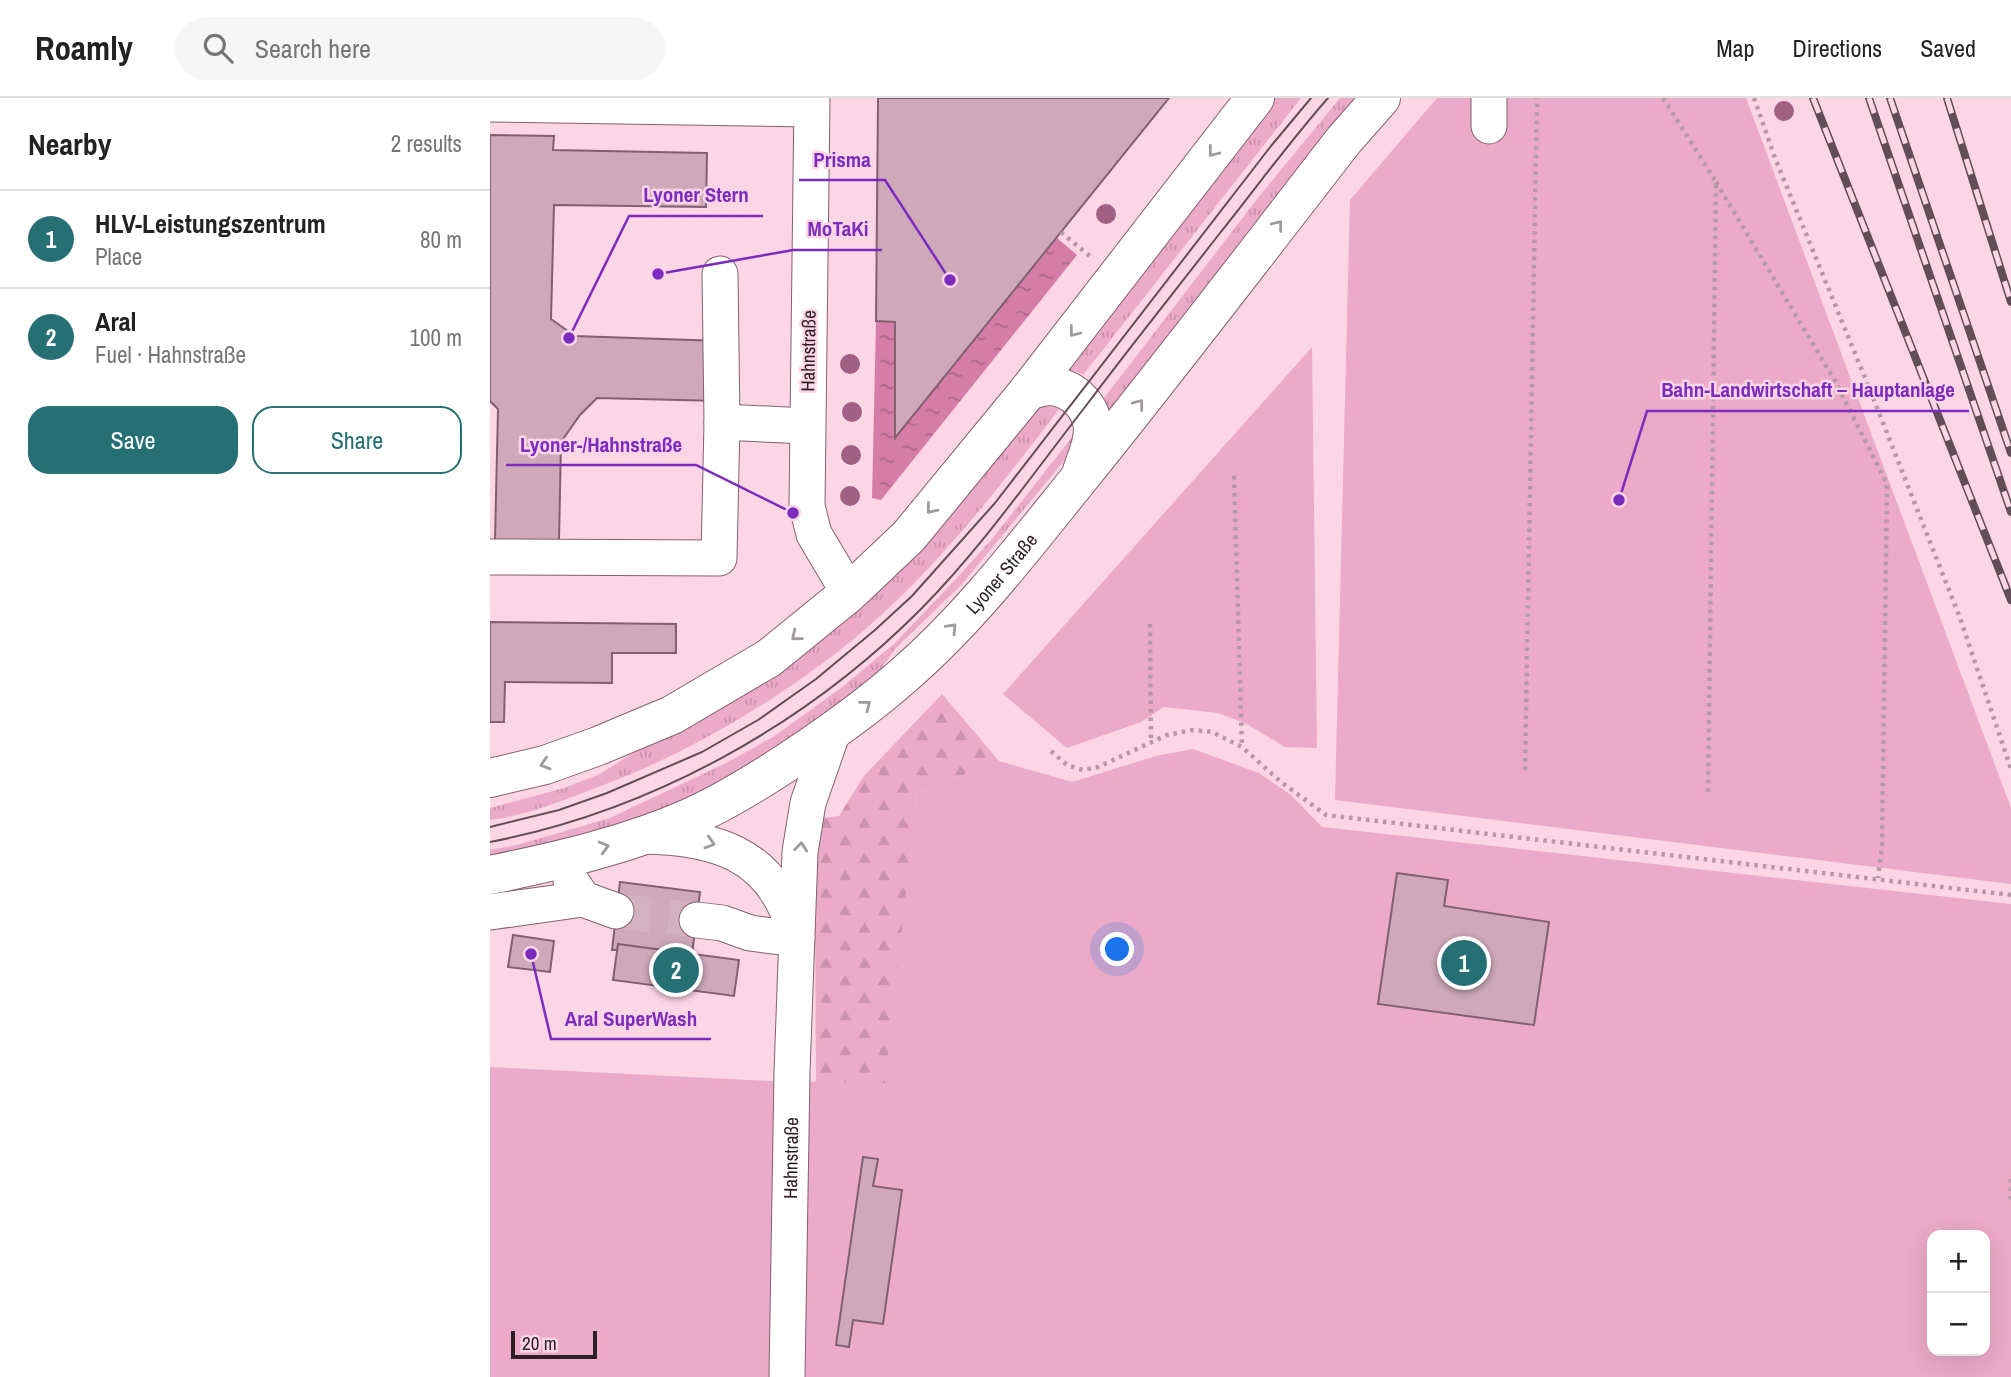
<!DOCTYPE html>
<meta charset="utf-8">
<style>
body{margin:0;font-family:"Archivo Narrow",sans-serif;background:#f6f6f6;color:#222}
.controls{position:absolute;right:21px;bottom:21px;display:grid;overflow:hidden;border-radius:14px;box-shadow:0 7px 28px #0002}
.controls button{width:63px;height:63px;display:grid;place-items:center;padding:0;border:0;border-bottom:2px solid #e0e0e0;background:#fff;color:#222;font:35px sans-serif}
.scale{position:absolute;left:21px;bottom:18px;width:86px;box-sizing:border-box;padding-left:7px;border:4px solid #2d1f25;border-top:0;font-size:19px;line-height:24px;white-space:nowrap;color:#2d1f25;-webkit-text-stroke:5px #fdd6e6;paint-order:stroke}
.you{position:absolute;left:628px;top:852px;width:24px;height:24px;margin:-18px;border:5px solid #fff;border-radius:50%;background:#1a73e8;box-shadow:0 0 0 10px #1a73e833}
.badge{display:grid;place-items:center;width:46px;height:46px;border-radius:50%;background:#267075;color:#fff;font-size:23px;font-weight:700}
.pin{position:absolute;translate:-50% -50%;border:4px solid #fff;box-shadow:0 2px 7px #0006}
.list{margin:0;padding:0;list-style:none}
h2{display:flex;justify-content:space-between;align-items:center;height:91px;margin:0;padding:0 28px;font-size:30px}
h2 small{font-size:23px;font-weight:400;color:#767676}
.list li{display:grid;grid-template-columns:46px 1fr auto;gap:21px;align-items:center;box-sizing:border-box;height:98px;padding:0 28px;border-top:2px solid #e0e0e0}
.list b{display:block;font-size:26px;white-space:nowrap}
.list p{margin:0;font-size:23px;white-space:nowrap;color:#767676}
.list em{font-size:23px;font-style:normal;color:#767676}
.actions{display:flex;gap:14px;padding:21px 28px}
.actions a{flex:1;padding:16px 0;border:2px solid #267075;border-radius:21px;text-align:center;font-size:24px;color:#267075}
.actions .main{background:#267075;color:#fff}
.icon{flex:none;width:38px;height:38px;fill:none;stroke:currentColor;stroke-width:2;stroke-linecap:round;stroke-linejoin:round}
.map{position:relative;flex:none;width:1521px;height:1279px;overflow:hidden}
header{display:flex;align-items:center;gap:42px;box-sizing:border-box;height:98px;padding:0 35px;background:#fff;border-bottom:2px solid #e0e0e0}
header strong{font-size:33px}
nav{display:flex;gap:38px;margin-inline-start:auto;font-size:24px}
.search{width:490px;height:63px;background:#f6f6f6;display:flex;align-items:center;gap:18px;box-sizing:border-box;padding:0 24px;border-radius:38px;color:#767676;font-size:26px}
main{display:flex}
aside{flex:1;background:#fff}
.map>svg:first-child{display:block}
.grass{fill:url(#grass-tufts)}
.forest{fill:url(#forest-firs)}
.garden{fill:#ebaac7;fill-rule:evenodd}
.water{fill:url(#water-ripples)}
.building{fill:#cfa9b9;stroke:#82606f;stroke-width:2}
.lines{fill:none;stroke-linecap:round;stroke-linejoin:round}
.minor-tunnel{stroke:#d3b1bf;stroke-width:35;stroke-dasharray:35 18;stroke-linecap:butt}
.minor-casing{stroke:#836170;stroke-width:37}
.major-casing{stroke:#836170;stroke-width:40}
.path{stroke:#b798a5;stroke-width:4.5;stroke-dasharray:3.5 5;stroke-linecap:butt}
.minor{stroke:#fff;stroke-width:35}
.major{stroke:#fff;stroke-width:38}
.tram{stroke:#624e56;stroke-width:2}
.rail-casing{stroke:#624e56;stroke-width:8}
.rail{stroke:#fdd6e6;stroke-width:5;stroke-dasharray:16;stroke-linecap:butt}
.tree{fill:#9f6083}
.oneway{stroke:#a09a9d}
.labels{text-anchor:middle;dominant-baseline:central;stroke-width:5;stroke-linejoin:round;paint-order:stroke}
.street-label{font-size:19px;fill:#2d1f25;stroke:#fdd6e6}
.leader{fill:none;stroke:#7b2cbf;stroke-width:2.5}
.callout-dot{fill:#7b2cbf;stroke:#fdd6e6;stroke-width:2.5}
.callout-label{font-size:21px;text-anchor:middle;font-weight:bold;fill:#7b2cbf;stroke:#fdd6e6;stroke-width:5;stroke-linejoin:round;paint-order:stroke}
</style>
<header>
<strong>Roamly</strong>
<div class="search"><svg class="icon" aria-label="search" viewBox="0 0 24 24"><circle cx="10" cy="10" r="6"/><path d="M15 15l6 6"/></svg>Search here</div>
<nav><a>Map</a><a>Directions</a><a>Saved</a></nav>
</header>
<main>
<aside>
<h2>Nearby<small>2 results</small></h2>
<ul class="list">
<li><span class="badge">1</span><div><b>HLV-Leistungszentrum</b><p>Place</p></div><em>80 m</em></li>
<li><span class="badge">2</span><div><b>Aral</b><p>Fuel · Hahnstraße</p></div><em>100 m</em></li>
</ul>
<div class="actions"><a class="main">Save</a><a>Share</a></div>
</aside>
<div class="map">
<svg width="1521" height="1279" viewBox="0 0 1521 1279">
<defs>
<pattern id="grass-tufts" width="24" height="20" patternUnits="userSpaceOnUse" patternTransform="scale(1.75)"><rect width="24" height="20" fill="#ebaac7"/><path d="M3 7l-1-3M5 7V3M7 7l1-3M15 17l-1-3M17 17v-4M19 17l1-3" fill="none" stroke="#ca92ab"/></pattern>
<pattern id="forest-firs" width="22" height="20" patternUnits="userSpaceOnUse" patternTransform="scale(1.75)"><rect width="22" height="20" fill="#ebaac7"/><path d="M5 1l3.5 6h-7zM16 11l3.5 6h-7z" fill="#ca92ab"/></pattern>
<pattern id="water-ripples" width="26" height="14" patternUnits="userSpaceOnUse" patternTransform="scale(1.75)"><rect width="26" height="14" fill="#d57da6"/><path d="M2 4q2-2 4 0t4 0M15 11q2-2 4 0t4 0" fill="none" stroke="#ad6687"/></pattern>
</defs>
<rect width="100%" height="100%" fill="#fdd6e6"/>
<!-- grass -->
<path class="grass" d="M781,0H811L593,277L586,273L571,272Z
M850,0H871L614,324L611,304L767,101Z
M552,308L570,310C502,399 431,491 341,559C272,611 197,655 116,686C79,700 39,717 0,722V710L74,690L110,676L152,649L542,312Z
M586,334L583,352L472,486L406,550L383,582L244,681L144,726L0,763V752L23,748L120,720L238,664L283,639L351,590L404,546L465,482L502,441Z"/>
<!-- forest -->
<path class="forest" d="M452,596L509,663L427,695L396,986L251,1279L326,1014L325,778L326,750L333,720L349,718L374,678Z"/>
<!-- garden -->
<path class="garden" d="M947,0H1256L1521,710V786L845,702L860,102Z
M822,249L827,650L795,649L755,625L728,615L674,609L651,624L577,650L513,596Z
M703,651L769,675L801,697L832,729L1521,806V1279H0V969L279,983L395,985L427,695L509,663L582,684L666,658ZM1442,1137H1495V1253H1442Z"/>
<!-- water -->
<path class="water" d="M567,140L587,157L391,402L382,400L386,223L405,224V339Z"/>
<!-- building -->
<path class="building" d="M388,0H679L405,340V224L386,223Z
M0,37L64,38L63,52L217,55L216,109L64,107L61,221L85,238L231,243L230,303L107,300L90,317L71,344L69,443L5,442L8,311L0,303Z
M0,524L186,526V555H122V585L15,584L14,624H0Z
M907,775L958,782L954,808L1059,824L1044,927L888,906Z
M130,784L210,794L202,856L128,846L127,852H122Z
M23,837L64,843L60,874L18,869Z
M128,846L249,862L244,898L123,882Z
M373,1059L388,1061L383,1088L412,1092L393,1226L363,1222L359,1249L346,1247Z"/>
<g class="lines">
<!-- minor-tunnel -->
<path class="minor-tunnel" d="M126,813L207,822"/>
<defs>
<g id="minor">
<path d="M322,0L317,408L324,436L359,495"/>
<path d="M0,6L321,11"/>
<path d="M999,28V0"/>
<path d="M230,176L232,324"/>
<path d="M0,459L229,460L232,324L317,328"/>
<path d="M152,738C222,739 281,754 303,829"/>
<path d="M81,783L93,801L126,813"/>
<path d="M0,814L93,801"/>
<path d="M207,822L232,825L260,835L307,841"/>
<path id="s1" d="M297,1279L302,974L310,754L318,705L343,633"/>
</g>
<g id="major">
<path d="M539,292C546,291 554,288 560,288C583,289 602,309 603,331C603,346 597,359 592,373"/>
<path d="M0,680L55,667L108,648L182,617L279,560L359,495L419,438L539,292L765,0"/>
<path id="s2" d="M0,777C68,763 138,747 201,719C237,703 270,682 302,661C341,635 379,608 414,577C482,518 536,446 592,377C681,267 767,154 854,42L891,0"/>
</g>
</defs>
<!-- minor casing -->
<use href="#minor" class="minor-casing"/>
<!-- major casing -->
<use href="#major" class="major-casing"/>
<!-- path -->
<path class="path" d="M1173,0L1226,84L1218,696
M1264,0L1285,60L1380,292L1470,520L1521,671
M1226,84L1345,283L1397,386L1392,748L1388,780
M571,134L602,160
M744,378L752,649
M660,526L661,645
M561,653L577,667L593,672L608,669L677,637L702,632L722,634L752,649L791,684L836,717L1521,797
M1035,672L1047,0
M1521,1081V1103"/>
<!-- minor -->
<use href="#minor" class="minor"/>
<!-- major -->
<use href="#major" class="major"/>
<!-- tram -->
<path class="tram" d="M0,729L69,712L117,695L212,654L268,622L326,581L385,532L422,498L505,405L781,48L821,0
M0,744C161,713 316,627 431,511C492,449 542,377 595,309C639,250 685,193 730,135C766,90 800,43 838,0"/>
<defs>
<path id="rail" d="M1323,0L1521,502
M1379,0L1521,414
M1400,0L1521,355
M1457,0L1521,204"/>
</defs>
<!-- rail casing -->
<use href="#rail" class="rail-casing"/>
<!-- rail -->
<use href="#rail" class="rail"/>
</g>
<!-- trees -->
<g class="tree">
<circle cx="1294" cy="13" r="10"/>
<circle cx="616" cy="116" r="10"/>
<circle cx="360" cy="266" r="10"/>
<circle cx="362" cy="314" r="10"/>
<circle cx="361" cy="357" r="10"/>
<circle cx="360" cy="398" r="10"/>
</g>
<!-- one-way arrows -->
<defs><path id="oneway-chevron" d="M-2-3.5L2.5 0L-2 3.5" fill="none" stroke-width="1.6" stroke-linecap="round" stroke-linejoin="round" transform="scale(1.75)"/></defs>
<g class="oneway">
<use href="#oneway-chevron" transform="translate(723 54) rotate(128)"/>
<use href="#oneway-chevron" transform="translate(788 127) rotate(-52)"/>
<use href="#oneway-chevron" transform="translate(584 234) rotate(128)"/>
<use href="#oneway-chevron" transform="translate(649 306) rotate(-52)"/>
<use href="#oneway-chevron" transform="translate(441 411) rotate(129)"/>
<use href="#oneway-chevron" transform="translate(462 530) rotate(-46)"/>
<use href="#oneway-chevron" transform="translate(306 538) rotate(141)"/>
<use href="#oneway-chevron" transform="translate(376 607) rotate(-38)"/>
<use href="#oneway-chevron" transform="translate(55 666) rotate(164)"/>
<use href="#oneway-chevron" transform="translate(220 745) rotate(16)"/>
<use href="#oneway-chevron" transform="translate(114 749) rotate(-15)"/>
<use href="#oneway-chevron" transform="translate(311 749) rotate(-84)"/>
</g>
<g class="labels">
<!-- street labels -->
<g class="street-label">
<text transform="translate(318 253) rotate(-89)">Hahnstraße</text>
<text stroke="none"><textPath href="#s2" startOffset="607">Lyoner Straße</textPath></text>
<text stroke="none"><textPath href="#s1" startOffset="219">Hahnstraße</textPath></text>
</g>
</g>
<!-- callouts -->
<path class="leader" d="M460 182L395 82H309M79 240L139 118H273M168 176L303 152H392M1129 402L1157 313H1479M303 415L206 367H16M41 856L61 941H221"/>
<g class="callout-dot">
<circle cx="460" cy="182" r="7"/>
<circle cx="79" cy="240" r="7"/>
<circle cx="168" cy="176" r="7"/>
<circle cx="1129" cy="402" r="7"/>
<circle cx="303" cy="415" r="7"/>
<circle cx="41" cy="856" r="7"/>
</g>
<g class="callout-label">
<text x="352" y="69">Prisma</text>
<text x="206" y="104">Lyoner Stern</text>
<text x="348" y="138">MoTaKi</text>
<text x="1318" y="299">Bahn-Landwirtschaft – Hauptanlage</text>
<text x="111" y="354">Lyoner-/Hahnstraße</text>
<text x="141" y="928">Aral SuperWash</text>
</g>
</svg>
<div class="controls">
<button>+</button>
<button>−</button>
</div>
<div class="scale">20 m</div>
<div class="you"></div>
<div class="pin badge" style="left:974px;top:865px">1</div>
<div class="pin badge" style="left:186px;top:872px">2</div>
</div>
</main>
